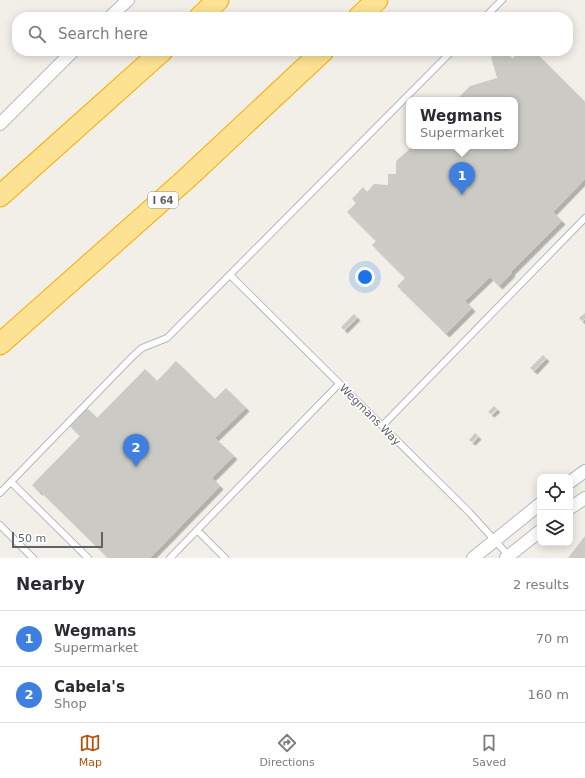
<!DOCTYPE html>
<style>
body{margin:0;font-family:"DejaVu Sans",sans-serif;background:#f2f2f3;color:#2b2b33}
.controls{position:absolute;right:12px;bottom:12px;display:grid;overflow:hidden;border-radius:8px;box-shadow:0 2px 10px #0003}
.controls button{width:36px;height:36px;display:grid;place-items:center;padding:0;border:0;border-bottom:1px solid #e1e1e2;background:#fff;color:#2b2b33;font:20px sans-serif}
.scale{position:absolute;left:12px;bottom:10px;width:91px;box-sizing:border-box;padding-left:4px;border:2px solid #5f6368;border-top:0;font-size:11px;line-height:14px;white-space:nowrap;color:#5f6368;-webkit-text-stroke:3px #fff;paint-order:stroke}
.you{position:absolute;left:365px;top:277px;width:14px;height:14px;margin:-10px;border:3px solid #fff;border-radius:50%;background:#1a73e8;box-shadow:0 0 0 6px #1a73e833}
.badge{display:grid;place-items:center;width:26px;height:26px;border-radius:50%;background:#b45309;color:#fff;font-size:13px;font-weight:700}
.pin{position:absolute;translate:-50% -33px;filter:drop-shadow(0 1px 2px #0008)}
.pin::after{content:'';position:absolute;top:21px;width:14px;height:12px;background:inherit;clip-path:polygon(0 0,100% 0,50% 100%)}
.popup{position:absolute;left:406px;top:97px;width:112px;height:52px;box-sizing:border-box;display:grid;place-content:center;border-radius:8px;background:#fff;filter:drop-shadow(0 1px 3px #0005);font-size:13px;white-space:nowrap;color:#7c7c81}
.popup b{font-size:15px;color:#2b2b33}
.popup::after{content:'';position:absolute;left:50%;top:100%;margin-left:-8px;border:8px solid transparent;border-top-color:#fff}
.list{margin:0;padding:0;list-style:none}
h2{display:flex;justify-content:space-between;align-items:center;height:52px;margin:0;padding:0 16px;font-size:17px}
h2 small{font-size:13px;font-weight:400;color:#7c7c81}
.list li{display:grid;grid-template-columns:26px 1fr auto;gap:12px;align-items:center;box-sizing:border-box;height:56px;padding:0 16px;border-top:1px solid #e1e1e2}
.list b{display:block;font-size:15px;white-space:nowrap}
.list p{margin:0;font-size:13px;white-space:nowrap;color:#7c7c81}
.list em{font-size:13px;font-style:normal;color:#7c7c81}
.icon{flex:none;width:22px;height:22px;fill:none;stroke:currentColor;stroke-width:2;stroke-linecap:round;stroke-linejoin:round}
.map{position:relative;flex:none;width:585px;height:558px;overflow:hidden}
.search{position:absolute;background:#fff;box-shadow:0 2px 10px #0003;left:12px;right:12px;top:12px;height:44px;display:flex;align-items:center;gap:10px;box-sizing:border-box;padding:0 14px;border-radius:16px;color:#7c7c81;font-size:15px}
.sheet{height:164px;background:#fff}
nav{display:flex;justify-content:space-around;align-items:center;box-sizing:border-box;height:56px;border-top:1px solid #e1e1e2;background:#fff;font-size:11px;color:#7c7c81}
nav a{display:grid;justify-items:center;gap:2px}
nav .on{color:#b45309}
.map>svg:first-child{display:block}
.building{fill:#cccac5;filter:url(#shadow)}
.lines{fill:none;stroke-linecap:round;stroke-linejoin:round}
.service-casing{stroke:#b5b8bc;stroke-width:8}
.minor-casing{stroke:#b5b8bc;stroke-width:14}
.motorway-casing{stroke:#f9ab00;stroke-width:23}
.service{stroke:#fff;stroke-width:6}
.minor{stroke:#fff;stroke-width:12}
.motorway{stroke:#fde293;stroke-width:21}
.labels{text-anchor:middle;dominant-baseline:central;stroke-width:3;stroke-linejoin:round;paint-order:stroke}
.shield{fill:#fff;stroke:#8f9295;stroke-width:1}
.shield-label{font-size:10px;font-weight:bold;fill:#5f6368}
.street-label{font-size:11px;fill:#5f6368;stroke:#fff}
</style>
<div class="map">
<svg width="585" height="558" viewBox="0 0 585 558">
<defs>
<filter id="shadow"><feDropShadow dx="3.5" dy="3.5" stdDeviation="0" flood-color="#0004"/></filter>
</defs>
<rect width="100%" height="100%" fill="#f1efe8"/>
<!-- building -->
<path class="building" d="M497,51H505L512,59L520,51H534L585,102V179L553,212L562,221L511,272L512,273L499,286L490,277L465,301L472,308L446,334L397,286L405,278L372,245L376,241L347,212L356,203L352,199L363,187L367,192L374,184L388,185V174H396V161L413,146H515V100H456L470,86L497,78L491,57Z
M585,313V319L582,321L579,318Z
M354,314L357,317L344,330L341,327Z
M543,355L546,358L534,371L530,368Z
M176,361L215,399L226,388L246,408L215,438L234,456L212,478L220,486L150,558H108L40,491L39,492L32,485L80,436L68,424L86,407L97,418L145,369L157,381Z
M494,406L497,409L491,414L488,412Z
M475,433L478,436L472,442L469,440Z
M585,536V558H568Z"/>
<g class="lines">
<defs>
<path id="service" d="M485,17L502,0
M230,275L469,512L509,556
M382,426L585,218
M11,482L88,558
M0,493L132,357L142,348L167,338L452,51
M0,525L33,558
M197,530L225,558
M170,558L339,384"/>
<path id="minor" d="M110,17L128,0
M0,124L73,51
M570,482L585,471
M570,508L585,498
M473,558L540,504
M506,558L540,531"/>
<path id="motorway" d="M200,17L218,0
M359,17L377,0
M0,196L162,51
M0,344L185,180L323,51"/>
</defs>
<!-- service casing -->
<use href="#service" class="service-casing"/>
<!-- minor casing -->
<use href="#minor" class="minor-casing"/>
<!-- motorway casing -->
<use href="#motorway" class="motorway-casing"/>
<!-- service -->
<use href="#service" class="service"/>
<!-- minor -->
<use href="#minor" class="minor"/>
<!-- motorway -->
<use href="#motorway" class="motorway"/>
</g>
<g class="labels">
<!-- shield labels -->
<rect class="shield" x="148" y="192" width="30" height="16" rx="3"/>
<g class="shield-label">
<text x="163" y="200">I 64</text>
</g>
<!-- street labels -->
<g class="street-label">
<text transform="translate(370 415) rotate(45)">Wegmans Way</text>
</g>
</g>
</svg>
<div class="controls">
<button><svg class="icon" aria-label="locate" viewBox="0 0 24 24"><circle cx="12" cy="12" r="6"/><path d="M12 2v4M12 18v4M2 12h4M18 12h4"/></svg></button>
<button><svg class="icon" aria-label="layers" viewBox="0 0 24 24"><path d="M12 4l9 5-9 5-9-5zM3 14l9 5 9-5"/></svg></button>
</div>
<div class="scale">50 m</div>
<div class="you"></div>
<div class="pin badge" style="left:462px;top:195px;background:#3f7fe0">1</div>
<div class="popup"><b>Wegmans</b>Supermarket</div>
<div class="pin badge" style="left:136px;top:467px;background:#3f7fe0">2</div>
<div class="search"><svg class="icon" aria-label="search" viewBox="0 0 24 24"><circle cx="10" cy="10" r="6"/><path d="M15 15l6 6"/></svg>Search here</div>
</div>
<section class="sheet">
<h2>Nearby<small>2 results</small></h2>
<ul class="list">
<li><span class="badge" style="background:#3f7fe0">1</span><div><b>Wegmans</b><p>Supermarket</p></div><em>70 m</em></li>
<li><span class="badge" style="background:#3f7fe0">2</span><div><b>Cabela's</b><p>Shop</p></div><em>160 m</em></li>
</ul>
</section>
<nav>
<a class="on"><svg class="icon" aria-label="map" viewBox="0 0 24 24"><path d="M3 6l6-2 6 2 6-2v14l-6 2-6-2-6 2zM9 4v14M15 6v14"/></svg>Map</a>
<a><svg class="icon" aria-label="directions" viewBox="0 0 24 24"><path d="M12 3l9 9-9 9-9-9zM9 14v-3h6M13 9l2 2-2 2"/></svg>Directions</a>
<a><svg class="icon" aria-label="saved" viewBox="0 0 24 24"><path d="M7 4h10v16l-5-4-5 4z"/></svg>Saved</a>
</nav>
